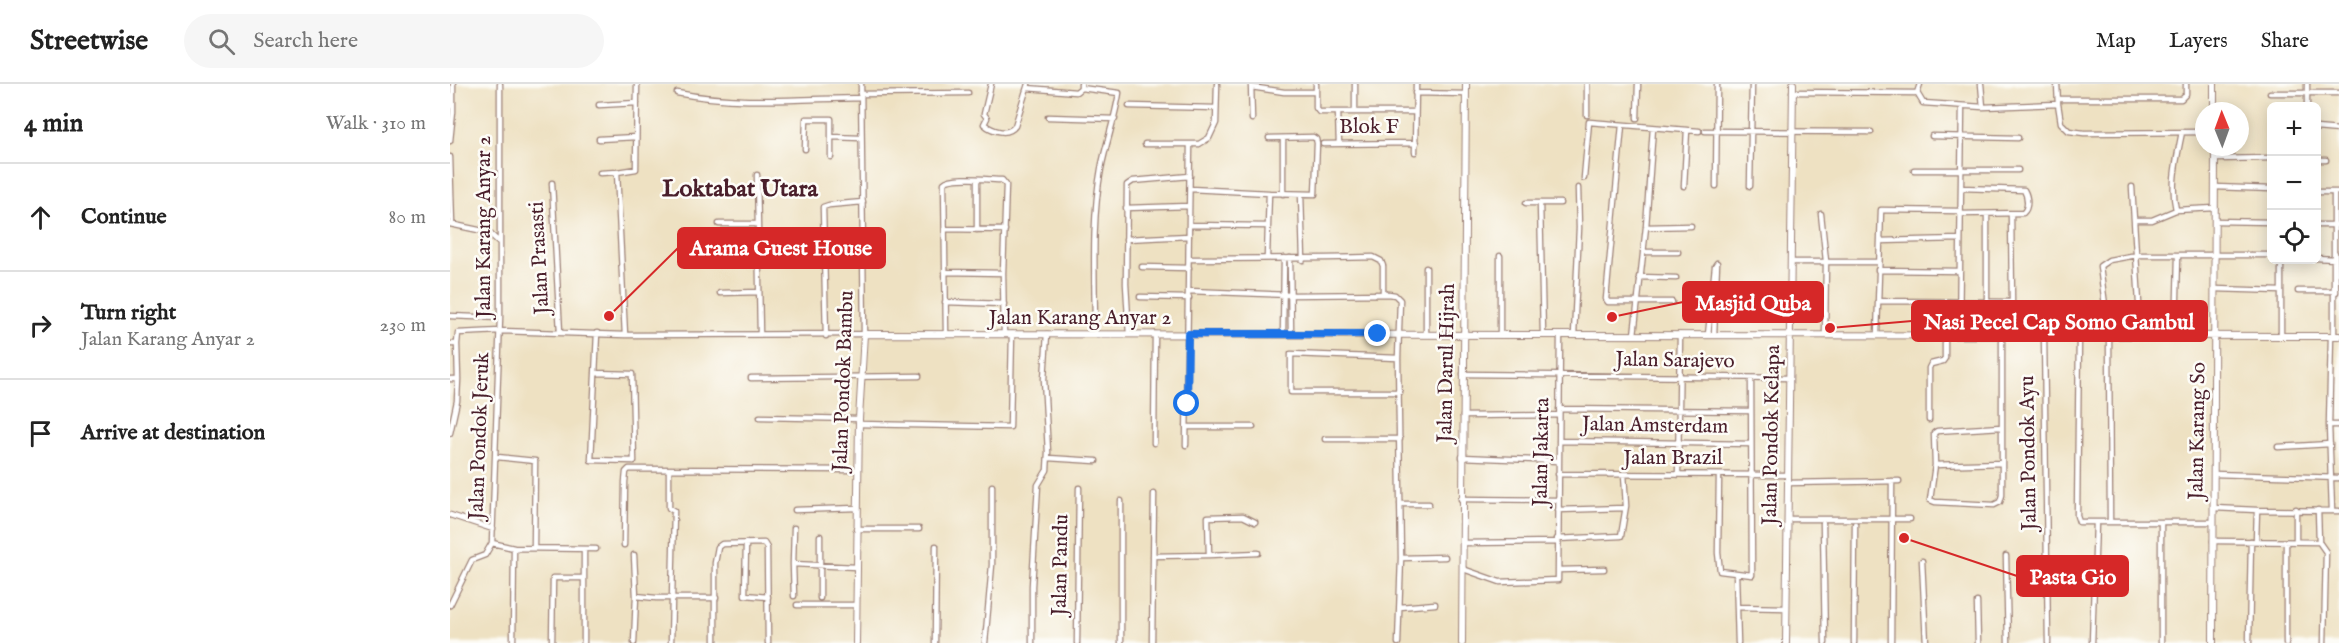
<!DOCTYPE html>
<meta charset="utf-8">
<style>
body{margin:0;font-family:"IM FELL English",serif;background:#f6f6f6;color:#222}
.controls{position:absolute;right:18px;top:18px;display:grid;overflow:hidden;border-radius:9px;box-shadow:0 3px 15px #0003}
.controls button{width:54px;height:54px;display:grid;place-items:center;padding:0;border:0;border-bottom:2px solid #e0e0e0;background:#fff;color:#222;font:30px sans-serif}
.compass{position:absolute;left:1745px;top:18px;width:54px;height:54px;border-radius:50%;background:#fff;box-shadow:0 3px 15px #0003;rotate:359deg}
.stop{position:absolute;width:18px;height:18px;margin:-14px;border:4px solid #1a73e8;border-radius:50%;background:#fff}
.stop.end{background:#1a73e8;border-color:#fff;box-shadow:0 2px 6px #0008}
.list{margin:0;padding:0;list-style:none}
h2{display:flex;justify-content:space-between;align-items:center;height:78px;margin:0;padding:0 24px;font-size:26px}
h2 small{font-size:20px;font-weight:400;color:#767676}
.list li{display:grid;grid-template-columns:39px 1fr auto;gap:18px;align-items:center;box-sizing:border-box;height:108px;padding:0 24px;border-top:2px solid #e0e0e0}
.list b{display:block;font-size:22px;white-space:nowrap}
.list p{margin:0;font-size:20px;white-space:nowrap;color:#767676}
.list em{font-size:20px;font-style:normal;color:#767676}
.icon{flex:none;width:33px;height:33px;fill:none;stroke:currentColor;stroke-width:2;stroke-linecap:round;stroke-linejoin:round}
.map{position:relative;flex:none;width:1889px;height:559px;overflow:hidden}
header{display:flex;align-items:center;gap:36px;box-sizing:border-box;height:84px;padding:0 30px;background:#fff;border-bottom:2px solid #e0e0e0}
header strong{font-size:28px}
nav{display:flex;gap:33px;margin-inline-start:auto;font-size:21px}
.search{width:420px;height:54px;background:#f6f6f6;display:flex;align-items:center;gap:15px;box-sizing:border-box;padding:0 21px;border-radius:33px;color:#767676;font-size:22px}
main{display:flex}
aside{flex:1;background:#fff}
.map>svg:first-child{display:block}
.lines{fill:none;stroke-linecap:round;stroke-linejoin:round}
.minor-casing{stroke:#9c8076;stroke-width:7}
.tertiary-casing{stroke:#9c8076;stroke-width:8}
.minor{stroke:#fff;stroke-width:4.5}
.tertiary{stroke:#fff;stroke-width:6}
.route{stroke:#1a73e8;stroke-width:8}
.labels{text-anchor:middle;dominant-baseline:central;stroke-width:5;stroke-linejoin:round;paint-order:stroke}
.street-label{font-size:21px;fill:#4a1f2b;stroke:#fdfcf7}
.quarter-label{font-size:24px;font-weight:bold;fill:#4a1f2b;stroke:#fdfcf7}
.leader{fill:none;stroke:#d62828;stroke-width:2}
.callout-dot{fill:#d62828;stroke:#fdfcf7;stroke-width:2}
.callout{fill:#d62828;stroke:#d62828;stroke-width:2}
.callout-label{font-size:22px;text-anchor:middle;font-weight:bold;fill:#fff}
</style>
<header>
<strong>Streetwise</strong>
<div class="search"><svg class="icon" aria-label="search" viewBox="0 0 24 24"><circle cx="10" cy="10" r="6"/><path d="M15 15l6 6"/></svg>Search here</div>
<nav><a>Map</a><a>Layers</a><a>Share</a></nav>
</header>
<main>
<aside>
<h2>4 min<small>Walk · 310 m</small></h2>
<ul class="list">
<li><svg class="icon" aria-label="ahead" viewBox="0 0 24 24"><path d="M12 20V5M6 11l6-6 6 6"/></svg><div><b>Continue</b></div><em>80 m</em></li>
<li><svg class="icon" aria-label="right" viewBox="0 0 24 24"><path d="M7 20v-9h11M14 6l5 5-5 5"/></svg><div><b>Turn right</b><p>Jalan Karang Anyar 2</p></div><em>230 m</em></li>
<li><svg class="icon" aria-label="arrive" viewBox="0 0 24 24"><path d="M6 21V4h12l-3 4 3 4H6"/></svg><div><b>Arrive at destination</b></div></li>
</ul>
</aside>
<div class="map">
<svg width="1889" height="559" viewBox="0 0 1889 559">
<rect width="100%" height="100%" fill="#fdfcf7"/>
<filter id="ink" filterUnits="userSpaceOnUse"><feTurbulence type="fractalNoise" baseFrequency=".0167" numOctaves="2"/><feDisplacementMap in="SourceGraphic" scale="12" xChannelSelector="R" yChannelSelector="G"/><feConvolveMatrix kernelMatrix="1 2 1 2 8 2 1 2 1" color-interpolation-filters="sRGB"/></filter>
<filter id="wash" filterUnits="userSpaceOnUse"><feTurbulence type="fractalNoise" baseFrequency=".008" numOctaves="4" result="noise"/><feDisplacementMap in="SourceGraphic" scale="24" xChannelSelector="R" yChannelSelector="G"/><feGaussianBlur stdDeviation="1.35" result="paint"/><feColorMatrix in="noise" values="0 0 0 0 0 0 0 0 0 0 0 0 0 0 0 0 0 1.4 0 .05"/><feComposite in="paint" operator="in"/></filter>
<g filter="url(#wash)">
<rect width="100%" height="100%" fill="#eee1c2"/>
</g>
<g filter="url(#ink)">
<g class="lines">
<defs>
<path id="minor" d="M541,0L534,30L537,34L534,40C542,47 558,52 565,42L578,0
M801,0L802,35
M866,0V24L869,28H965
M905,0V27
M1531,0L1533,23
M1857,0V22
M801,3L834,8H866
M577,4L626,8L631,4V0
M631,4L669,9C665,35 656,59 651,85C641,139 645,195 645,250
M1342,8L1467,9L1473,19L1533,23L1608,20L1607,0
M227,9C286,21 350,15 410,14
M965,9L1016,10
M1467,9L1470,0
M1820,9H1889
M410,10L518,9
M1608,15H1731L1736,10V0
M1608,20L1611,39L1619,47L1634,49L1754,48
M149,21L187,19
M679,22L766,24
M888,28L889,60
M1137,31V0
M598,33L665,35
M1187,34L1188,0
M1172,41L1156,215L1158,218H1222
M1866,44L1889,46
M1255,47L1421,48
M1732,48C1727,74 1720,100 1726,126L1765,124
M1482,52L1568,54
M381,53L411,54
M819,54L863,53L866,55L867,59L865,110L819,109
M149,55L186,53
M0,57L3,28V0
M695,60H749L759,54L766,39L767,0
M873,60L966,59
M355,65L356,35H381V73
M965,68L966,0
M0,73L2,140
M1765,75L1822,74
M1866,76H1876
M1464,86H1568
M167,88L186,85L187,0
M150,89L167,88L175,251
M307,91L310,250
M1134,94L1139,38L1249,47
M527,95V146
M102,99L110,248
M1234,102L1237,46
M1266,102L1267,0
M1300,102L1302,0
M1682,103L1691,252
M1765,103L1822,105
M740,105L819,109L817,173
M269,106H307
M1866,108H1889
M1884,108V252
M833,110V54
M851,110L853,176
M1076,119H1110
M1090,119L1093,250
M676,124L739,122
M1371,130L1376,177L1375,251
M1510,130L1573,129C1579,124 1578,113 1574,106L1511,104
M1537,130V219
M1684,136H1702L1726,126
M1765,137L1822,138
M0,140L38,148L49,158
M269,140H308
M739,141L818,142
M1866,141H1889
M1196,143L1241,142
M495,145L555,146
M676,155L739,152
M1430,157L1510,155
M1193,168H1228
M1885,169L1886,208
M1050,172V250
M270,174L309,173
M840,174L841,250
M1866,174L1885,175
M739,175C800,174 861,175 923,173L931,177L933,182V210
M1831,176V252
M1341,178H1428
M692,183L739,184
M976,184V250
M1428,186L1510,187
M495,188L553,189
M1189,193L1226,194
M1765,205L1831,207
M739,207L840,211L939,210L945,211L950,216L948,274L951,474L948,559
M1848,207H1884
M270,209L309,208
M690,213L739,214
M1428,217L1562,218L1561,130
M495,218L554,220
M0,232L50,234
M496,250L494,99C502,91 540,96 552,96L556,101L553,189L554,250
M679,250L676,200L677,101L683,97L740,92
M833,250L834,174
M1124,251L1129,144L1128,104
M1184,251L1196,143L1203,44
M1258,251L1265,182L1267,179L1264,251
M1427,251L1431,126L1510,127
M1509,251L1512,22
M1594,251L1598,559
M376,252L373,123L379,121L413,118
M1629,252L1627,432L1629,438H1660L1659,252L1650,182L1659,176L1687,171H1822
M1726,252L1728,172
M1881,252L1879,341L1882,426
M0,260H7L8,295
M7,260L8,249L50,247L175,251L414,250L411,0
M948,274L841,270V308H950
M145,289L182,290L184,377L141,376L147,249
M1013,290L1339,294
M301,294L469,292
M0,295H8L7,317L0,349
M1109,325L1301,327
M1013,332L1109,331
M310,333L409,335
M1479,336V284L1481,280L1493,277L1495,274V251
M409,340L560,343L562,250
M1879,341H1889
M736,343H803
M1551,343L1487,347L1484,349L1485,381L1480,416L1485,418L1544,421L1550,418L1552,411V251
M875,355H950
M1109,357L1301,360
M704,359L705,250
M736,361L740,60
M1828,363L1880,360
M47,373L85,377L84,463
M1012,373L1108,377
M598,374L646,377
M1485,381L1551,379
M219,386V424L224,427L221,559
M1108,390L1338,391
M1764,390L1889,394
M1228,391L1230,251
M1269,391L1268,469L1270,487L1302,491L1301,295
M1338,399L1449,397
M1011,415L1108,416
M950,420H979
M1764,424L1807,426L1806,457
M1846,425V457
M345,426L407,424
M1108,426L1175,424
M1807,426L1889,427
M1868,426L1869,458L1876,468L1874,559
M0,431L43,445
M1338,435H1460
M1660,438H1763
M1711,438V559
M1373,439L1375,559
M344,444L343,480L406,483
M406,445H469
M370,452V514
M1107,455L1171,452L1176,422L1174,390
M1763,457L1869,458
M1836,458V559
M42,459L64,464L63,559
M296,459L295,511L318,513
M1014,459L1107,458
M174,461L175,398L176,388L179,385L408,386
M64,464L146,465
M134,465V559
M184,471L186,512L206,514H266
M759,471L808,469
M703,472L759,471L758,433L793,432L805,438
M1556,472L1558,559
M951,474L995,473
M1472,477L1476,559
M343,480L344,512
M1013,485L1050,498L1108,496L1110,251
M1108,486L1154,485
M1286,490L1288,559
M1527,518L1528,559
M0,521L22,476L35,471L42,459L50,234V0
M347,521H406
M950,523L985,520
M1287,523L1336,524
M102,559L103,494H134
M184,559L186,512
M265,559V479L268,463L272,460L314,459L317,464L318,559
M485,559L486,462
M535,559L542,481V402
M582,559V502L588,401L597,386L598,368L594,295L597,250
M627,559L629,404
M671,559V417
M702,559L704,410
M1404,559L1405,440
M1441,559L1442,397
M1642,559L1646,439
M1799,559L1801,457"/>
<path id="tertiary" d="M1764,0V27
M406,559L409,335L414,250L1889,252
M1012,559L1016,0
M1336,559L1343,0
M1763,559L1765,63"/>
</defs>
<!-- minor casing -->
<use href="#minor" class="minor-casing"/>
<!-- tertiary casing -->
<use href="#tertiary" class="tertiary-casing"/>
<!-- minor -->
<use href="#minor" class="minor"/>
<!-- tertiary -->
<use href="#tertiary" class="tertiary"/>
</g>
</g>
<g class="lines" filter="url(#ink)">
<!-- route -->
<path class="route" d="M737,320L738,250H928"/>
</g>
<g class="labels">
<!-- street labels -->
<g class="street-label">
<text x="919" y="43">Blok F</text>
<text transform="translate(34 143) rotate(-90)">Jalan Karang Anyar 2</text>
<text transform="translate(90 174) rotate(-93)">Jalan Prasasti</text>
<text x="630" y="234">Jalan Karang Anyar 2</text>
<text transform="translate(1225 277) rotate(1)">Jalan Sarajevo</text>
<text transform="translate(997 279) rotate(-89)">Jalan Darul Hijrah</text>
<text transform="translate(394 297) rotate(-88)">Jalan Pondok Bambu</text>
<text transform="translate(1205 342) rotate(1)">Jalan Amsterdam</text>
<text transform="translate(1748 347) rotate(-89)">Jalan Karang So</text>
<text transform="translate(1322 351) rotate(-89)">Jalan Pondok Kelapa</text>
<text transform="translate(30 352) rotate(-88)">Jalan Pondok Jeruk</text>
<text transform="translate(1092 368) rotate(-89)">Jalan Jakarta</text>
<text transform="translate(1579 369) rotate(-91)">Jalan Pondok Ayu</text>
<text x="1223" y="374">Jalan Brazil</text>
<text transform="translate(611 481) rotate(-89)">Jalan Pandu</text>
</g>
<!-- quarter labels -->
<g class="quarter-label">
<text x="290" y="105">Loktabat Utara</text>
</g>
</g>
<!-- callouts -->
<path class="leader" d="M159 232L228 164M1162 233L1233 218M1380 244L1462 237M1454 454L1567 492"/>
<g class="callout-dot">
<circle cx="159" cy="232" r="6"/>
<circle cx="1162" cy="233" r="6"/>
<circle cx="1380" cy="244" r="6"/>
<circle cx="1454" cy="454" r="6"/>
</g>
<g class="callout">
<rect x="228" y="144" width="207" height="40" rx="6"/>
<rect x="1233" y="198" width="140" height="40" rx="6"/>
<rect x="1462" y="217" width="295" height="40" rx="6"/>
<rect x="1567" y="472" width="111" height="40" rx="6"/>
</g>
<g class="callout-label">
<text x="331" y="171">Arama Guest House</text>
<text x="1303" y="226">Masjid Quba</text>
<text x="1609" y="245">Nasi Pecel Cap Somo Gambul</text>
<text x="1623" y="500">Pasta Gio</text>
</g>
</svg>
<div class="controls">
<button>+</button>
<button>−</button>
<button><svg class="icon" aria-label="locate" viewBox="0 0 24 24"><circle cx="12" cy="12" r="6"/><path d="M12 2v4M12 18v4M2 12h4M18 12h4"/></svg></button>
</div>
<svg class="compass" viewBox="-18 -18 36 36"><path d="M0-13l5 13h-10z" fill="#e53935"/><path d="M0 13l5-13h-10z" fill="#767676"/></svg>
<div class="stop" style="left:737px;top:320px"></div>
<div class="stop end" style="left:928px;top:250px"></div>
</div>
</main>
